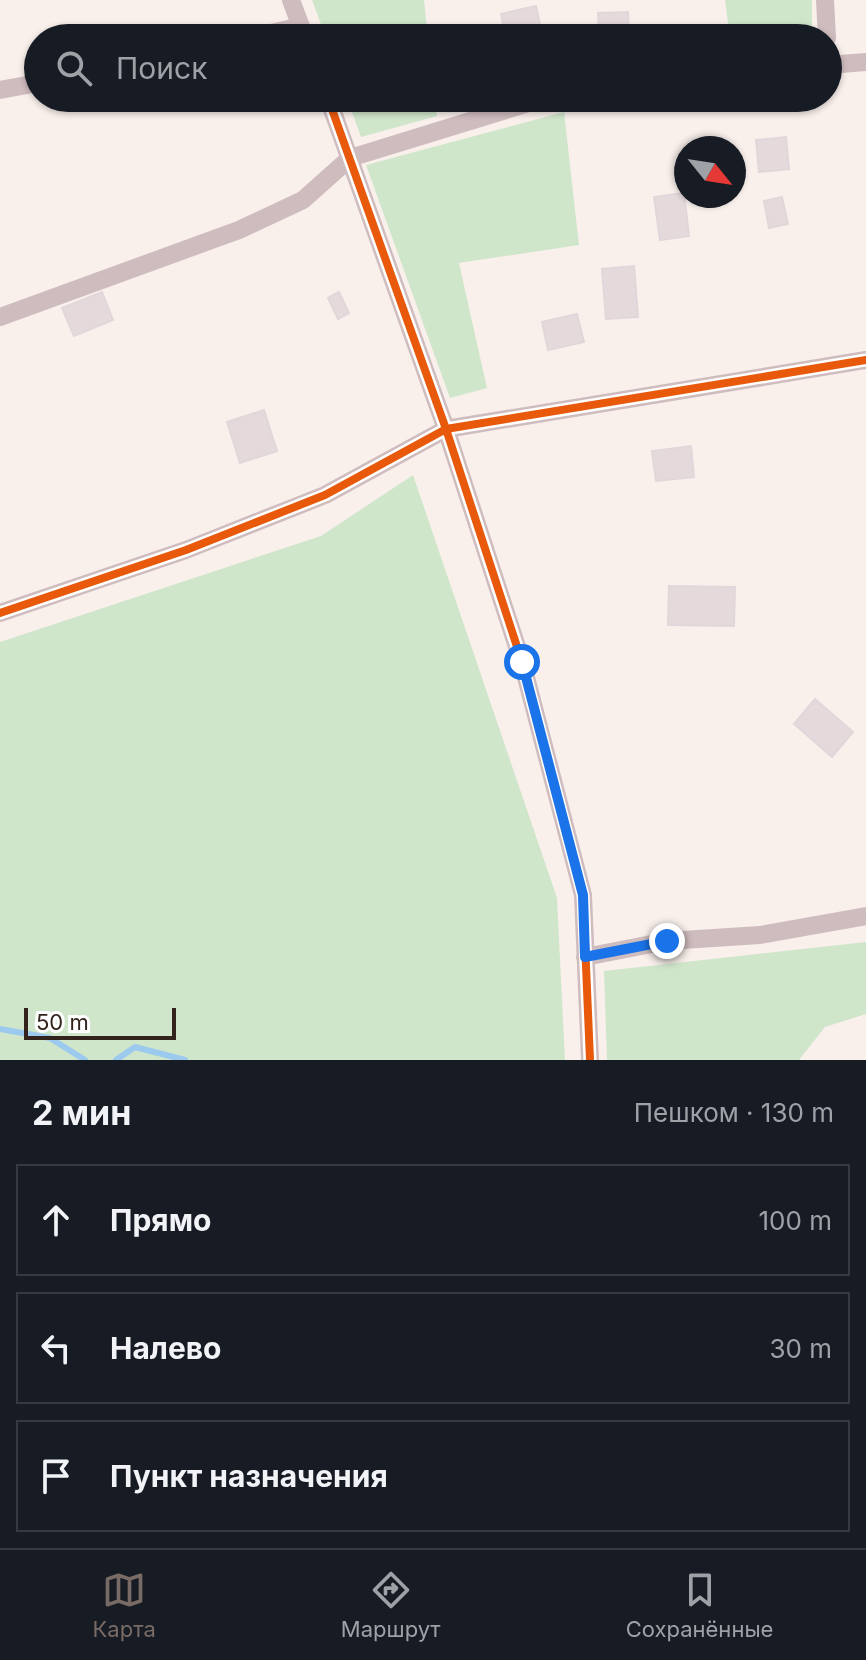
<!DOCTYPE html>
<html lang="ru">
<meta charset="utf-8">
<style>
body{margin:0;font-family:Inter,sans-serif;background:#20242c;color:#f1f3f6}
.compass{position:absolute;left:674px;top:136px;width:72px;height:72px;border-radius:50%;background:#171b24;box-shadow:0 2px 6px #0004;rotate:120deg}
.scale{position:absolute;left:24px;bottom:20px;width:152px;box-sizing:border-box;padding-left:8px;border:4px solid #32241d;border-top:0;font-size:22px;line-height:28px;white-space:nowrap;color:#32241d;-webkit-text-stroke:6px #fff;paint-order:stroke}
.stop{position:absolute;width:24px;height:24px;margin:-18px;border:6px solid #1a73e8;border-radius:50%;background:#fff}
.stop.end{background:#1a73e8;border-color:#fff;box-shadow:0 2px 8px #0008}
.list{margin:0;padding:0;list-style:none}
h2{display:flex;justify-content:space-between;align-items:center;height:104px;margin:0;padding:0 32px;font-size:34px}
h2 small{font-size:26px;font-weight:400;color:#9ea1a6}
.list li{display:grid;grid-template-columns:52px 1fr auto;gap:24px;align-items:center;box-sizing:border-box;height:112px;margin:0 16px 16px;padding:0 16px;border:2px solid #363941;border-radius:0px}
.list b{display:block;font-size:30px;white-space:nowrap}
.list em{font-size:26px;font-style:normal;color:#9ea1a6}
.icon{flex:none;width:44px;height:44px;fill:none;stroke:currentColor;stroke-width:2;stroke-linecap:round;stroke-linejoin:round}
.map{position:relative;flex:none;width:866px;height:1060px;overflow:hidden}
.search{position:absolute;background:#171b24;box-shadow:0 2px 6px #0004;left:24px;right:24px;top:24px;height:88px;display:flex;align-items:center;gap:20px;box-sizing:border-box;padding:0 28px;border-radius:44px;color:#9ea1a6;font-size:30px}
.sheet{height:488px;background:#171b24}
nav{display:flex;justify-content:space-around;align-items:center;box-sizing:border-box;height:112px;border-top:2px solid #363941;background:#171b24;font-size:22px;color:#9ea1a6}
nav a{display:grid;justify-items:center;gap:4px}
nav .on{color:#786b65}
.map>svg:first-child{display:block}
.green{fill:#d0e6cb}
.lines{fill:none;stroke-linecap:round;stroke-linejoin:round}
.stream{stroke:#9ccaee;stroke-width:6}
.building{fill:#e5d9dc;stroke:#e1d7da;stroke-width:2}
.minor{stroke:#cfbcbf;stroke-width:18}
.cycleway-casing{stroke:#fff;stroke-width:13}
.cycleway{stroke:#e8590c;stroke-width:8}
.route{stroke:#1a73e8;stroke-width:10}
</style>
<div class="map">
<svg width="866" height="1060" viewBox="0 0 866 1060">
<rect width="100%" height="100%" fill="#f9f0ec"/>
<!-- green -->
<path class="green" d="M312,0H424L428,38H326Z
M725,0H812V38H730Z
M347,98H435L437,116L361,137Z
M564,112L579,245L459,263L487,388L450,398L366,165Z
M413,475L557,898L565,1060H0V642L321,536Z
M866,942V1014L825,1027L799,1060H607L604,971Z"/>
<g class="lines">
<!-- stream -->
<path class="stream" d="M0,1029L50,1038L85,1060
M116,1060L135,1047L185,1060"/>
</g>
<!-- building -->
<path class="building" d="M536,6L543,38H506L501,14Z
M628,12L629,36L599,37L598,13Z
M786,137L789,169L759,172L756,140Z
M684,193L689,236L660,240L654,197Z
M782,197L788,224L769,228L764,201Z
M634,266L638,317L606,319L602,269Z
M102,292L113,320L74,336L62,308Z
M339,292L349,313L338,319L328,298Z
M577,314L584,342L548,350L542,322Z
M264,410L277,451L240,463L227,422Z
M691,446L694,477L656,481L652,451Z
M669,586L735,587L734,626L668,625Z
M815,699L853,732L832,757L794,724Z"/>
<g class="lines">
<!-- minor -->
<path class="minor" d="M291,0L304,35
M825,0L827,38
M250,38L301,26
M828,65L866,62
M0,90L38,83
M328,98L446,429L522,662L583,895L590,1060
M0,317L239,230L303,200L350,158L545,98
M0,613L186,550L325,495L446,429L866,360
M585,957L667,941L760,935L866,916"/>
<defs>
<path id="cycleway" d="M328,98L446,429L522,662L583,895L590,1060
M0,613L186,550L325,495L446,429L866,360"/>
</defs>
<!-- cycleway casing -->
<use href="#cycleway" class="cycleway-casing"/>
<!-- cycleway -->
<use href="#cycleway" class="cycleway"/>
</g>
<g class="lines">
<!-- route -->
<path class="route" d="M522,662L583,895L585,957L667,941"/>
</g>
</svg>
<svg class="compass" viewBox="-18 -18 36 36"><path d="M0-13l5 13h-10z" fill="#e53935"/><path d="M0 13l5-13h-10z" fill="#9ea1a6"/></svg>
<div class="scale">50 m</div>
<div class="stop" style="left:522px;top:662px"></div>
<div class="stop end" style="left:667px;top:941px"></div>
<div class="search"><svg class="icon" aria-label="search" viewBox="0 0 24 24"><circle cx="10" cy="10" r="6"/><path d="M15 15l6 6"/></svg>Поиск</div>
</div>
<section class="sheet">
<h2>2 мин<small>Пешком · 130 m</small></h2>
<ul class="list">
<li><svg class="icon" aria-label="ahead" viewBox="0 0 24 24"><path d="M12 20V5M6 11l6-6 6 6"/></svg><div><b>Прямо</b></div><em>100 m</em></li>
<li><svg class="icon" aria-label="left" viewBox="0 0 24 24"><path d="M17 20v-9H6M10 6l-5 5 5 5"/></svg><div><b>Налево</b></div><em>30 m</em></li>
<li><svg class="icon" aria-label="arrive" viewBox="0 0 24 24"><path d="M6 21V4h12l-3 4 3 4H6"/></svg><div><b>Пункт назначения</b></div></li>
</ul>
</section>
<nav>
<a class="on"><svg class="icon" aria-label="map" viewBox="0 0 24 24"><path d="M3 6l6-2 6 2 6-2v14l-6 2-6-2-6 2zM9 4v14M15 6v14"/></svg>Карта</a>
<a><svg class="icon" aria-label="directions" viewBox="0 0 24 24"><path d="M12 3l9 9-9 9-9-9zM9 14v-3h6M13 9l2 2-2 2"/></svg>Маршрут</a>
<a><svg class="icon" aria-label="saved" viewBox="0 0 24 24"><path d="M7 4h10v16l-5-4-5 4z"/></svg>Сохранённые</a>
</nav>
